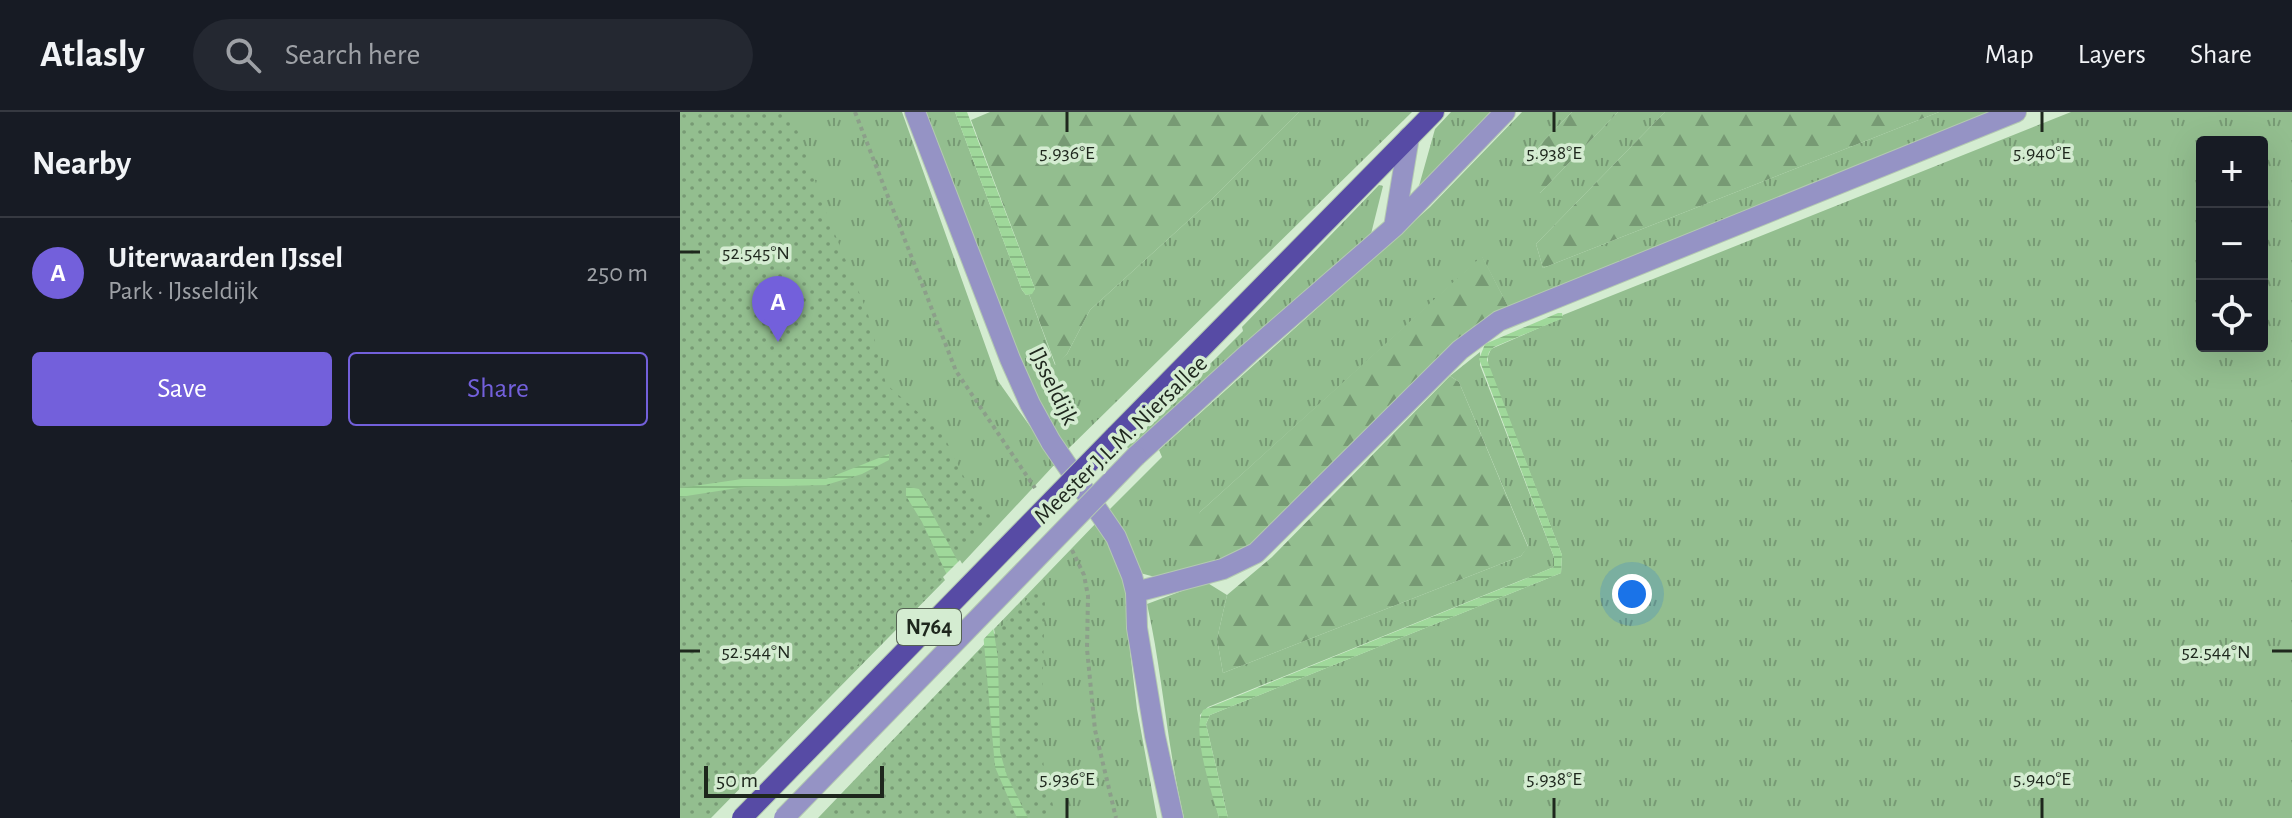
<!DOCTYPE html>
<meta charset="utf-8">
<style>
body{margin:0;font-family:"Alegreya Sans",sans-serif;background:#242831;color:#f1f3f6}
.controls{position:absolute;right:24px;top:24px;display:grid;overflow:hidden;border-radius:8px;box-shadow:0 8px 32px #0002}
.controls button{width:72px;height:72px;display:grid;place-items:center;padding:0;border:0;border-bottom:2px solid #363941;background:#171b24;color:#f1f3f6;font:40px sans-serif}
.scale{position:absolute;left:24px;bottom:20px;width:180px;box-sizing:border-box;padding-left:8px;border:4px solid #1e271d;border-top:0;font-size:22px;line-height:28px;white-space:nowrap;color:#1e271d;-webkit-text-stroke:6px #d4ecd1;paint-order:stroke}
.you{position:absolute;left:952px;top:482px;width:28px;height:28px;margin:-20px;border:6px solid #fff;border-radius:50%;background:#1a73e8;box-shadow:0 0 0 12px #1a73e833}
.badge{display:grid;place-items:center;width:52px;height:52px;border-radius:50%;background:#7360db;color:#fff;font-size:26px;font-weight:700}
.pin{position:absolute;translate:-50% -66px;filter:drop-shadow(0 2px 4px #0008)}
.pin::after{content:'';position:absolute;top:42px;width:28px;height:24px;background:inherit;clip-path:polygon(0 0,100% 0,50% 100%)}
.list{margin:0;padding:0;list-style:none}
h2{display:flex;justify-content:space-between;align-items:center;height:104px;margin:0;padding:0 32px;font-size:34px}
h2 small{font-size:26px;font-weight:400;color:#9ea1a6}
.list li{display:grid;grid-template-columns:52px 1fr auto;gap:24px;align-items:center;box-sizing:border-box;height:112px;padding:0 32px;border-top:2px solid #363941}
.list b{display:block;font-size:30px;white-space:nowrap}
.list p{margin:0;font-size:26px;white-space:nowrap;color:#9ea1a6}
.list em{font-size:26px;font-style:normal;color:#9ea1a6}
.actions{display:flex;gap:16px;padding:24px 32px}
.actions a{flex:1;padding:18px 0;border:2px solid #7360db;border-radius:8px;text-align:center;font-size:28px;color:#7360db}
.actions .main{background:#7360db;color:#fff}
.icon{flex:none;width:44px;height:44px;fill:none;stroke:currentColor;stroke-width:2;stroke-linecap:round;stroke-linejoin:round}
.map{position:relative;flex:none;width:1612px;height:706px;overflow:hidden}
header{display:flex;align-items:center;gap:48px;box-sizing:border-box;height:112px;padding:0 40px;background:#171b24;border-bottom:2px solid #363941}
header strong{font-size:38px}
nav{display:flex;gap:44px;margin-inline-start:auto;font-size:28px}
.search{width:560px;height:72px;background:#242831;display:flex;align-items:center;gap:20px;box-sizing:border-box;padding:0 28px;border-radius:44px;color:#9ea1a6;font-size:30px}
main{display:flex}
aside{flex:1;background:#171b24}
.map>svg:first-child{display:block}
.grass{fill:url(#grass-tufts);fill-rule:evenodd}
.forest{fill:url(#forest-firs)}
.park{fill:url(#park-dots)}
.water{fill:url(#water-rules)}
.pier{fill:#d4ecd1}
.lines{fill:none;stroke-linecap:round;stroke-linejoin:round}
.minor-casing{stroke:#b3c9b1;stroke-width:22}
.major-casing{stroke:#b3c9b1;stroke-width:22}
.path{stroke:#8c9f8a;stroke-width:4;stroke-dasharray:4 4;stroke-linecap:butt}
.minor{stroke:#9593c5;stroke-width:20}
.major{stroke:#574ba5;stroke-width:20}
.minor-bridge-casing{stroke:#b3c9b1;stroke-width:22;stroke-linecap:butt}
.major-bridge-casing{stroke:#b3c9b1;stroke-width:22;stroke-linecap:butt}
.minor-bridge{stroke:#9593c5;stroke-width:20}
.major-bridge{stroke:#574ba5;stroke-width:20}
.ticks{fill:none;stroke:#1e271d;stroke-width:3}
.labels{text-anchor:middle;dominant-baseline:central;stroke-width:7;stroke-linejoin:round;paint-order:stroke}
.shield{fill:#d4ecd1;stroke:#556253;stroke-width:2}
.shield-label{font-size:22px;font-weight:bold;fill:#1e271d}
.street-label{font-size:24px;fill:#1e271d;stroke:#d4ecd1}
.ticks-label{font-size:20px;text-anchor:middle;fill:#1e271d;stroke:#d4ecd1;stroke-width:7;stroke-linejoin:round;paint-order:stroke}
</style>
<header>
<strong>Atlasly</strong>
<div class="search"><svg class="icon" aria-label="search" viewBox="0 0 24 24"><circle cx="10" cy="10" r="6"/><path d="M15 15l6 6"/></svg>Search here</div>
<nav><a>Map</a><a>Layers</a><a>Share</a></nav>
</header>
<main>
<aside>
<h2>Nearby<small></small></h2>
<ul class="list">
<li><span class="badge">A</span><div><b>Uiterwaarden IJssel</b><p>Park · IJsseldijk</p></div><em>250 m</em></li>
</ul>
<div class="actions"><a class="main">Save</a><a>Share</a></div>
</aside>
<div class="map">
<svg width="1612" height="706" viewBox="0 0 1612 706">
<defs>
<pattern id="grass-tufts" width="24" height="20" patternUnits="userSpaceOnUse" patternTransform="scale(2)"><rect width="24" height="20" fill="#93be8f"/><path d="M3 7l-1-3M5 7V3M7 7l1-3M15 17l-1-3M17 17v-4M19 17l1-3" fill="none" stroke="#779a74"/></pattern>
<pattern id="forest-firs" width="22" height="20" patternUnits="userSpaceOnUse" patternTransform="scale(2)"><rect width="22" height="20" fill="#93be8f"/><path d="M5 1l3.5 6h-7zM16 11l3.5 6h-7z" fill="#779a74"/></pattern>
<pattern id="park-dots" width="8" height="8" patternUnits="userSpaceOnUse" patternTransform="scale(2)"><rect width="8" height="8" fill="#93be8f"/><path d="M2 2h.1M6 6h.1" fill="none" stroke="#779a74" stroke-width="1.8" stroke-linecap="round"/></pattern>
<pattern id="water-rules" width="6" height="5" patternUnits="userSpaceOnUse" patternTransform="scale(2)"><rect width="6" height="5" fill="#9fd89a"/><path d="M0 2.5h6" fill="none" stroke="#88b984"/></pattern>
</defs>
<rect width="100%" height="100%" fill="#d4ecd1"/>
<!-- grass -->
<path class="grass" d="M69,0H222L318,269L376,351L279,455L239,377L268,465L31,706H0Z
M244,0H275L342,178L346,183L349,182L375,253L387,242L410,198L531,88L619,0H732L385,340L358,296Z
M771,0H813L739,74L755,17Z
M842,0H892L842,51L860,81L938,0H985L856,132L863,156L1259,0H1318L830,198L802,145L520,400L505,459L475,465L460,461L429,398L482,345L479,338L750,95Z
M1391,0H1612V706H548L526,612L530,603L881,461L882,443L808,253V244L811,237L882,206L883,203ZM1522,30H1582V234H1522Z
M699,73L703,74L691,122L451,339L447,335L563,219L562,215Z
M800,240V253L874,445V455L528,595L520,603L521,630L539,706H504C487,636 483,563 467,492L526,470L547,483L537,527L543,561L841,444L848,434L779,270L770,264Z
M419,408L450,484V539L457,597L477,706H348L314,517Z"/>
<!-- forest -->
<path class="forest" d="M310,0H619L531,88L410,198L387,242L376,254L349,182L355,177L291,8Z
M892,0H938L860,81L847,79L840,71L842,51Z
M985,0H1259L863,156L856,132Z
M802,144L830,198L601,410L554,445L505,459V425L520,400Z
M770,264L779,270L848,435L841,444L543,561L537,527L547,483L592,445Z"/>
<!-- park -->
<path class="park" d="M0,0H111L147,103L188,202L206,272L263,322L286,369L316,407L275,449V454L27,706H0Z
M360,474L365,486L361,628L364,656L376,706H138Z"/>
<!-- water -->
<path class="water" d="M275,0H287L355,177L352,182L346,183L342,178Z
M878,201H882L883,206L814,235L809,240L807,248L882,443L881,461L530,603L526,612L548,706H539C532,681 511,621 523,598L874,455V445L799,247L805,232Z
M209,342V348L182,362L146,373L64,375L0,385V376L62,367H146Z
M229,375L239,377L313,515L318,546L320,640L327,664L348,706H337L315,655L303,520L268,465L242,410L226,384V376Z"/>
<!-- pier -->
<path class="pier" d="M280,448L317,513L301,530L299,522L263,465Z"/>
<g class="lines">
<defs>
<path id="minor" d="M235,0L330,247L350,292L371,330L436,425L452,464L456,480L457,516L475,624L493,706
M714,115L729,25
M456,344L569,241L714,115L825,0
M456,480L543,457L576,441L780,238L819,209L1336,0"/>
<path id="major" d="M435,324L754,0"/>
</defs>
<!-- minor casing -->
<use href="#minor" class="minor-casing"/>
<!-- major casing -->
<use href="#major" class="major-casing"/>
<!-- path -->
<path class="path" d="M175,0L276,259L355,376
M392,438L404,463L408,484L407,537L415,618L436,706"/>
<!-- minor -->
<use href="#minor" class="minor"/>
<!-- major -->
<use href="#major" class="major"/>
<defs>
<path id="minor-bridge" d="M104,706L456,344"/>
<path id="major-bridge" d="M62,706L435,324"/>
</defs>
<!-- minor-bridge casing -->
<use href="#minor-bridge" class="minor-bridge-casing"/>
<!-- major-bridge casing -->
<use href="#major-bridge" class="major-bridge-casing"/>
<!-- minor-bridge -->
<use href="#minor-bridge" class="minor-bridge"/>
<!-- major-bridge -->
<use href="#major-bridge" class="major-bridge"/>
</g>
<!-- ticks -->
<path class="ticks" d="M387,0V20M874,0V20M1362,0V20M0,140H20M0,539H20M1592,539H1612M387,686V706M874,686V706M1362,686V706"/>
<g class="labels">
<!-- shield labels -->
<rect class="shield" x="217" y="497" width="64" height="36" rx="6"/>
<g class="shield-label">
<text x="249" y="515">N764</text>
</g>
<!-- street labels -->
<g class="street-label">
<text transform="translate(373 274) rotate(64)">IJsseldijk</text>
<text transform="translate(441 328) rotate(-44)">Meester J.L.M. Niersallee</text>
</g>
</g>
<g class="ticks-label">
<text x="387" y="47">5.936°E</text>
<text x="874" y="47">5.938°E</text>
<text x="1362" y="47">5.940°E</text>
<text x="76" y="147">52.545°N</text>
<text x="76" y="546">52.544°N</text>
<text x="1536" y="546">52.544°N</text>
<text x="387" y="673">5.936°E</text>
<text x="874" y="673">5.938°E</text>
<text x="1362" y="673">5.940°E</text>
</g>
</svg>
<div class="controls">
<button>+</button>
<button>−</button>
<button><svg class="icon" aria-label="locate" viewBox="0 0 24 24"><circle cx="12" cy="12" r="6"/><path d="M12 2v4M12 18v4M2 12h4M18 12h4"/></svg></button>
</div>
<div class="scale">50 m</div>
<div class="you"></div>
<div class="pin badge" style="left:98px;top:230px">A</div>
</div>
</main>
